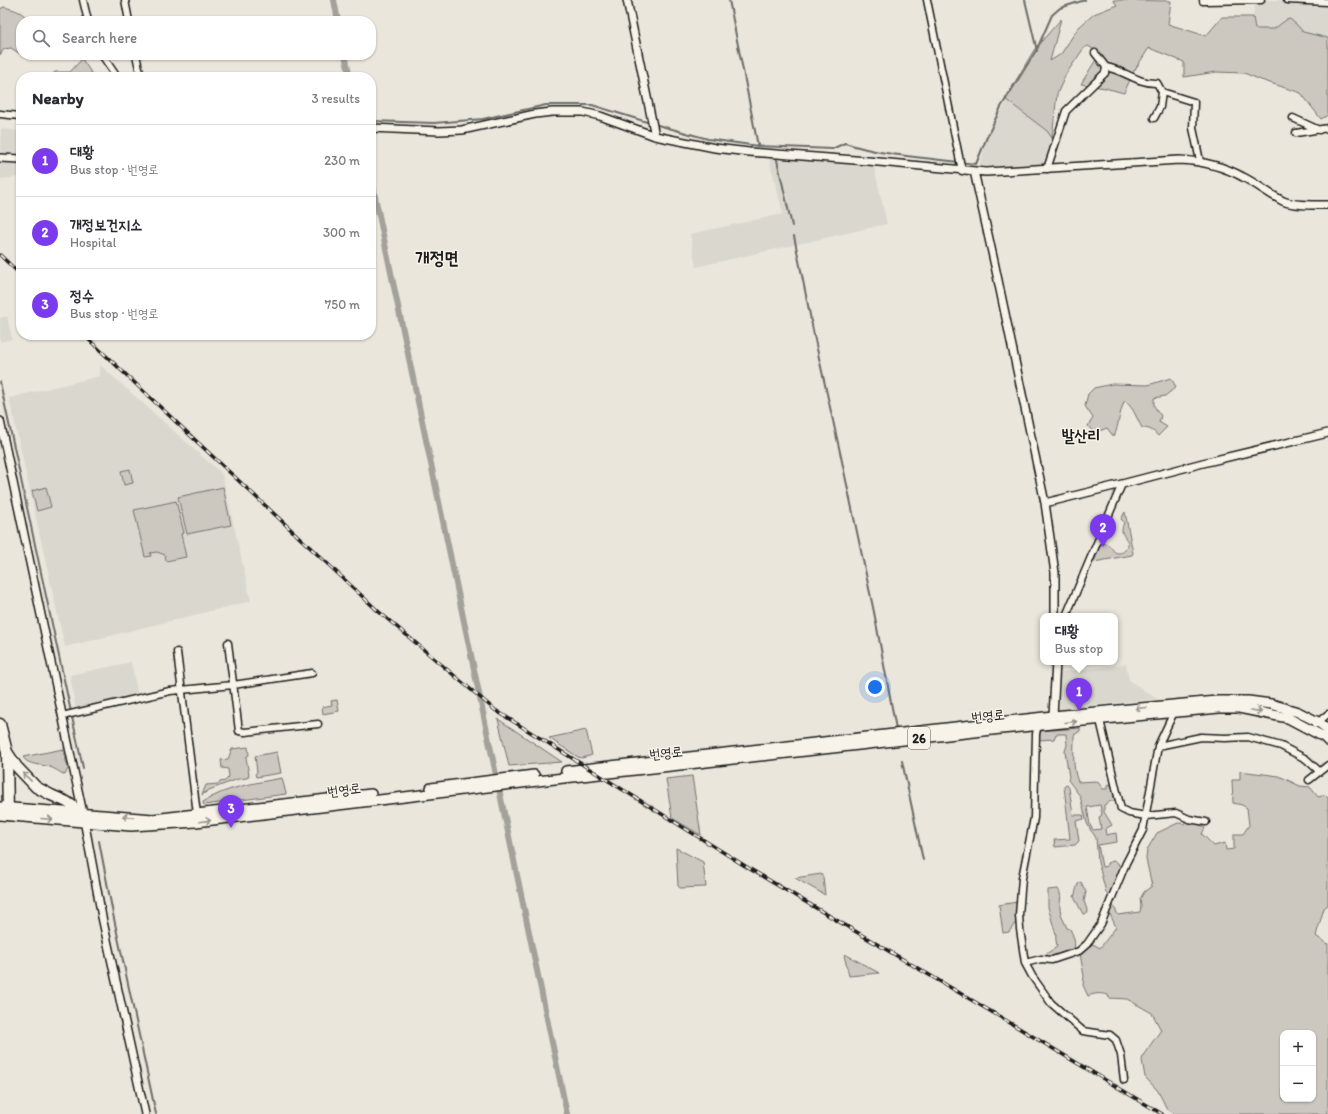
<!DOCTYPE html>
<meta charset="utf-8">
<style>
body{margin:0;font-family:Itim,"Poor Story",sans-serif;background:#f2f2f3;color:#2b2b33}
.controls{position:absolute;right:12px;bottom:12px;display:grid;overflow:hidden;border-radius:8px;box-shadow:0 1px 3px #0004}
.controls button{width:36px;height:36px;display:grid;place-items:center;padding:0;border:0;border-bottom:1px solid #e1e1e2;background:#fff;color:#2b2b33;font:20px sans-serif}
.you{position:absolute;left:875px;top:687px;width:14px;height:14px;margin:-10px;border:3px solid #fff;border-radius:50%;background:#1a73e8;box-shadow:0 0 0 6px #1a73e833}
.badge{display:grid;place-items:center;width:26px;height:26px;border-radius:50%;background:#7c3aed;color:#fff;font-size:13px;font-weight:700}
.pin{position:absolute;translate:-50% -33px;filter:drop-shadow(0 1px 2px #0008)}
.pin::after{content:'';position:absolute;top:21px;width:14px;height:12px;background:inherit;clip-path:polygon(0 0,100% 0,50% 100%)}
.popup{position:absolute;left:1040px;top:613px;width:78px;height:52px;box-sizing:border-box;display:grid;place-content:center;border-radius:8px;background:#fff;filter:drop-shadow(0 1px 3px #0005);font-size:13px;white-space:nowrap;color:#7c7c81}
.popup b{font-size:15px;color:#2b2b33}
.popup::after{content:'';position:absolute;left:50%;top:100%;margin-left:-8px;border:8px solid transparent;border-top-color:#fff}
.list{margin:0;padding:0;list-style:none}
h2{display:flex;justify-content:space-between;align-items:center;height:52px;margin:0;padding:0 16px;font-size:17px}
h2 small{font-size:13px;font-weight:400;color:#7c7c81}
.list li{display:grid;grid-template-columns:26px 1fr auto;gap:12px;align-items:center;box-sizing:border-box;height:72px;padding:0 16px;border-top:1px solid #e1e1e2}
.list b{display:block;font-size:15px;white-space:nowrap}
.list p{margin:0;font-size:13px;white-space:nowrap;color:#7c7c81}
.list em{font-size:13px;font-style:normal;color:#7c7c81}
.icon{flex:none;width:22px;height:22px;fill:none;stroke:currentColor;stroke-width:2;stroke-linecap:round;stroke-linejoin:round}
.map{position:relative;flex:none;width:1328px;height:1114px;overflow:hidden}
.search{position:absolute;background:#fff;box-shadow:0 1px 3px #0004;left:16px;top:16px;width:360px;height:44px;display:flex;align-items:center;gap:10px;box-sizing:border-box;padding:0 14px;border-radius:16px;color:#7c7c81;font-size:15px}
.panel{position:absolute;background:#fff;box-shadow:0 1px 3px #0004;left:16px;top:72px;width:360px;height:268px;border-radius:16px}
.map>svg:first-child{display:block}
.built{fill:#dad7ce}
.green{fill:#ccc8c0;stroke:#74726e;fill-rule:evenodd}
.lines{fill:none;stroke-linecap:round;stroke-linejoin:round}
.stream{stroke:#6d6c68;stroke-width:2}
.canal{stroke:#a3a19a;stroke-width:6}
.minor-casing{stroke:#1c1c1c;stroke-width:9}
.tertiary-casing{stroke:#1c1c1c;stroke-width:10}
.primary-casing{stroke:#1c1c1c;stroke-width:12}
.trunk-casing{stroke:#1c1c1c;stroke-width:13}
.minor{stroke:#f7f3e8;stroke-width:6}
.tertiary{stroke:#f7f3e8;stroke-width:7}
.primary{stroke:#f7f3e8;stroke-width:9}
.trunk{stroke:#f7f3e8;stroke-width:10}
.rail-casing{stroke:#1c1c1c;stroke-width:3.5}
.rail{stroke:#f7f3e8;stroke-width:2;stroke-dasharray:6;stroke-linecap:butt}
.oneway{stroke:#94928c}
.labels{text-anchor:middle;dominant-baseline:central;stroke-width:3;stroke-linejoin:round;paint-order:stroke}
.shield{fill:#f7f3e8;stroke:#5e5c59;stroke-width:1}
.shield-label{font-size:13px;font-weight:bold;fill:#1c1c1c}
.street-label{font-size:14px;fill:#1c1c1c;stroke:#f7f3e8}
.quarter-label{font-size:16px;font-weight:bold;fill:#1c1c1c;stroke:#f7f3e8}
.district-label{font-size:18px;font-weight:bold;fill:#1c1c1c;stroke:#f7f3e8}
</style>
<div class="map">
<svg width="1328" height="1114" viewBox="0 0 1328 1114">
<rect width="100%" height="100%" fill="#eae6dc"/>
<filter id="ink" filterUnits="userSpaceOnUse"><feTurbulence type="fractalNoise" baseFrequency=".025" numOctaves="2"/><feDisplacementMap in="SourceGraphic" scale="8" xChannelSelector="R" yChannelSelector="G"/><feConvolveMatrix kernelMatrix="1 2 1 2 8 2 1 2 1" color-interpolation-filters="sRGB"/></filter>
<g filter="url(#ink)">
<!-- built -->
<path class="built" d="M1256,0H1328V38L1302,32L1298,26L1286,20L1274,29H1255L1253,17Z
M1007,101L1047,131L1052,138L1045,166H979L989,133Z
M1,129L21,131V156L0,155Z
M769,158L874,167L887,224L696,267L690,234L783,214Z
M0,163H21V177L0,179Z
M7,316L12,339L0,342V318Z
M100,365L222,474L251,601L65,647L9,398L100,376Z
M131,662L138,696L76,711L70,675Z
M1126,664L1129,680L1157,699L1060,709L1059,675L1063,672Z"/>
<!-- green -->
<path class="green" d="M1113,0L1171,1L1168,24L1206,36L1222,17H1253L1255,29H1274L1286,20L1290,19L1298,26L1303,32L1328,38V115L1321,119L1301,93L1261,80L1244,73L1216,72L1184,77V62L1149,48L1134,71L1124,93L1105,88L1081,84L1100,53L1088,46L1084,48L1066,74L1057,94L1052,138L1047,131L1005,99L1034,50L1061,19L1050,61L1061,54L1078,28L1094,14L1117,5Z
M4,7C12,9 25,12 28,21H21V53H19L11,48L4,49L0,55V9Z
M82,59L94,77H49L55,72H70Z
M1171,378L1176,387L1165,396L1154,398V406L1161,416L1159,422L1167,427L1158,436C1153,430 1149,428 1142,428L1133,410L1125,400C1119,412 1119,425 1114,437L1107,428L1094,433L1088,426L1093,418L1085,406L1088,394L1094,388L1112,384L1148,385Z
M130,469L133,483L124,485L121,471Z
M46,487L51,507L37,511L32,491Z
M223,487L231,525L187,534L178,497Z
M176,501L184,533L181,534L186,557L166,561L165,555L157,552L150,553L151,556L145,557L134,510Z
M1125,512L1133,553L1132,555L1094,562L1101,543C1104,543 1108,544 1110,546C1112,548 1113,552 1117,553C1120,553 1123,553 1125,550C1133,543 1123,538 1122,531C1122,528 1123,525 1124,522L1121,519Z
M337,700L339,711L323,714L322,707L332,705L331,701Z
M498,719L562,762L509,766Z
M1080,728V731L1074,735C1074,751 1072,767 1078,782L1097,781L1103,789H1107V785L1111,784L1115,801H1111L1104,805V812L1112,825L1105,829L1106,835L1116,833L1117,842L1098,845L1102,867L1107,866V863L1113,861L1118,863L1120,868L1109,898L1106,892L1098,862L1096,838L1093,833L1091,831L1087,823L1080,796L1068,780L1069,777L1065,751L1067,745L1066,734H1056L1054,739L1039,740L1040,731ZM1100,805L1102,813L1101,816L1099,817L1101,829L1093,830L1090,825L1087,807Z
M586,730L592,755L582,758L578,757L549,738Z
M248,747L249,755L246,757L249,775L247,778L238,779L209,790L202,795L206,785L219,784L220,782L225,781L229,777L228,769L222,768L221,760L228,759L232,749Z
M63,749L68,769L65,775C60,772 55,769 50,767C42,764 28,766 23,757Z
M277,752L281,773L256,777L255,774L257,772L255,756Z
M1240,771L1279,776L1300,786L1310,787L1318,797L1325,795L1328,798V905L1324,908L1316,936L1327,944L1328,943V1114H1175L1167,1109L1158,1091L1145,1077L1142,1060L1144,1054L1161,1030L1152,1013L1127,999L1109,998L1108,995C1101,993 1095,993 1088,996L1083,985L1084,976L1080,954L1091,943L1100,948L1116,927L1109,912L1113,905L1118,915L1140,912L1141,906L1140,899L1144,892L1152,886L1146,859L1147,850L1157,833L1178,823L1184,824L1186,821L1198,823L1205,828L1202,834L1214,846L1225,843L1226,850L1234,849V834H1243L1249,825L1247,808L1242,805L1233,803L1232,780H1240ZM1283,1033H1313V1099H1283Z
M692,776L701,835L672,818L666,779Z
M282,778L286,794L204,805L203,802C226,787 255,783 282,778Z
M1067,785L1069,788L1073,815H1083L1084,819L1076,821L1079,841L1075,845L1055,847L1054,840L1070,839L1064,786Z
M676,848L703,862L706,887L680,888L678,886Z
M821,874L823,877L825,895L795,878Z
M1081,882L1086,892L1084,901L1088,913L1083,914L1074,897L1078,884Z
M1058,889C1063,896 1059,902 1060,909C1061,915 1064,922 1067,928L1070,929C1073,935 1076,942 1074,949L1051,957L1046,956V954L1057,947C1057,943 1055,939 1056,935L1048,907V890Z
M1017,902L1018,921L1016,922L1009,932L1003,933L999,905Z
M845,954L879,973L849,976L844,955Z"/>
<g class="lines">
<!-- stream -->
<path class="stream" d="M729,0L758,146
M1025,0L1037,51
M371,121L434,123L483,119L546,105H592L650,123
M654,124L708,139L758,146L832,149L845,143C886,157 933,158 976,164L987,137L1001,107L1037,49L1052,15L1060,8L1085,0
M777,160L792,226
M794,236L815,340L840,452L874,612L896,729
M0,382L83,768
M902,761L923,860
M99,841L113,914L156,1114"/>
<!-- canal -->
<path class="canal" d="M334,0L338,21
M345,55L350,77
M371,177L567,1114"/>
<defs>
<path id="minor" d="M83,0L88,21
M125,0L129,21
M927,0L962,171
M1287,0L1328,2
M1203,1L1261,0
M1095,53L1106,67C1124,70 1138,84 1157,83L1162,92
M102,55L117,77
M136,55L141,77
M0,114L20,116
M1154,118L1160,107L1162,92L1194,102L1193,128L1200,161
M1293,118L1319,130
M1296,133L1328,128
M1047,169L1066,111L1105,73L1106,67
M1066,616L1122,484
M228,643L239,731L245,732L318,724
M177,652L197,814
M62,716L170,691L233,685L312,673
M1100,720L1121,809L1129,813L1146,816L1176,813L1189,819L1206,822
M1042,724L1037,729L1036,734L1034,818L1022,878L1019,915L1020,929L1025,963L1032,976L1051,1003L1083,1031L1110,1035L1116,1040L1121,1055L1124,1080
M1316,724L1328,714
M1158,746L1201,737L1225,738L1248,737L1281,746L1306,759L1319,771
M1309,780L1328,765
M1025,963L1041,959L1052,960L1079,951L1087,944L1101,924L1126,863L1143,830L1158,746L1174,712"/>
<path id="tertiary" d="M627,0L655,136
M371,128L439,131L462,130L535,114L552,112H583L600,116L655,136L715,148L749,152L868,161L986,172L1179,160C1202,161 1223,166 1243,177C1257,184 1269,194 1283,201C1293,206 1316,205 1328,205
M0,158L21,159
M974,171L995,266L1045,503L1055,573V616
M0,421L82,809L102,917L145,1114
M1045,503L1122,484L1203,463L1328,433
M1053,716L1056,662"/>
<path id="primary" d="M566,771L1053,716L1217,701H1248L1271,704L1298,712L1318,722L1328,729
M431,788L534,775
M0,807L153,819L371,794
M0,815L131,826L196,822L546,780L1001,729L1219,708H1239L1288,718L1324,737L1328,741"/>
<path id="trunk" d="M0,724L7,752L8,815
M7,752L17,767L36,787L51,795L67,802L83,813"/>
</defs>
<!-- minor casing -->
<use href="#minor" class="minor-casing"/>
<!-- tertiary casing -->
<use href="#tertiary" class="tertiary-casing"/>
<!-- primary casing -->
<use href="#primary" class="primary-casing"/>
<!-- trunk casing -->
<use href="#trunk" class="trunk-casing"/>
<!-- minor -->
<use href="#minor" class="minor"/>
<!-- tertiary -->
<use href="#tertiary" class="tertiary"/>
<!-- primary -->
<use href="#primary" class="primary"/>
<!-- trunk -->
<use href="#trunk" class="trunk"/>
<defs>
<path id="rail" d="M0,255L21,275
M84,335L192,437L378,611L495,710L750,869L1002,1018L1162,1114"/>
</defs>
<!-- rail casing -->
<use href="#rail" class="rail-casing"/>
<!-- rail -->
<use href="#rail" class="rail"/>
</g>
<!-- one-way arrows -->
<defs><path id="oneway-shaft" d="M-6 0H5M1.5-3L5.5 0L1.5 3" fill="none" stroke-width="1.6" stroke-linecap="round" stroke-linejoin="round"/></defs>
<g class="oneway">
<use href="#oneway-shaft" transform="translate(1141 708) rotate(175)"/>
<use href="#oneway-shaft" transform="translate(1256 711) rotate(12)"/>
<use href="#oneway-shaft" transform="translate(1071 722) rotate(-5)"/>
<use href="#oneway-shaft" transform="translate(27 777) rotate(-136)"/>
<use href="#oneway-shaft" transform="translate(128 817) rotate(-176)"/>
<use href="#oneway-shaft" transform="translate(47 819) rotate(5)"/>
<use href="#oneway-shaft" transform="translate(205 821) rotate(-7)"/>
</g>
</g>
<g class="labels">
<!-- shield labels -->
<rect class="shield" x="908" y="727" width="22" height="22" rx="3"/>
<g class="shield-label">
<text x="919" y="738">26</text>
</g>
<!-- street labels -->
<g class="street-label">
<text transform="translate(988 716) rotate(-6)">번영로</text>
<text transform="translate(666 753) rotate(-6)">번영로</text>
<text transform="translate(344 790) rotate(-7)">번영로</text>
</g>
<!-- quarter labels -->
<g class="quarter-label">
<text x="1081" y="435">발산리</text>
</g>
<!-- district labels -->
<g class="district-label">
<text x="437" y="258">개정면</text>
</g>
</g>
</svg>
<div class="controls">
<button>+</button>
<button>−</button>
</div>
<div class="you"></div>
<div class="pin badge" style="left:1079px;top:711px">1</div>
<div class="popup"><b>대황</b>Bus stop</div>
<div class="pin badge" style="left:1103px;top:547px">2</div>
<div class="pin badge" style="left:231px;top:828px">3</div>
<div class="search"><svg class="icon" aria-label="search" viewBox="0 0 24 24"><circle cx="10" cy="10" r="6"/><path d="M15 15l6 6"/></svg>Search here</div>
<section class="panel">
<h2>Nearby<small>3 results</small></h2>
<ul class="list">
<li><span class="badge">1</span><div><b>대황</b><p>Bus stop · 번영로</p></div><em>230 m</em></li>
<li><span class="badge">2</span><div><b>개정보건지소</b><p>Hospital</p></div><em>300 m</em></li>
<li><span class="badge">3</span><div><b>정수</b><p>Bus stop · 번영로</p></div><em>750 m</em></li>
</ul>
</section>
</div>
